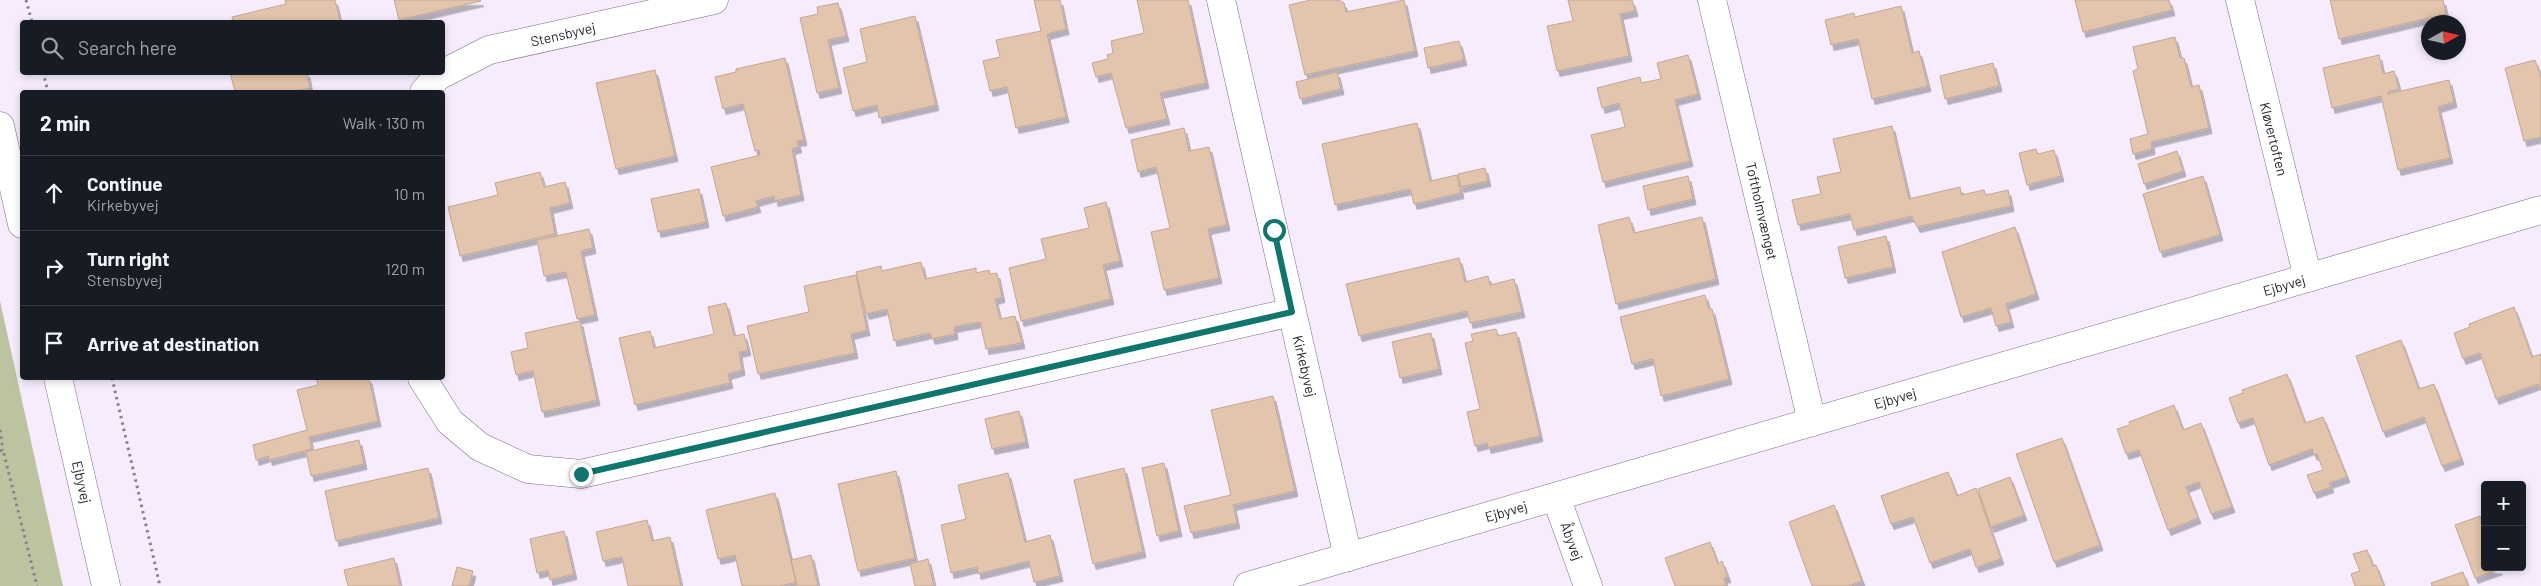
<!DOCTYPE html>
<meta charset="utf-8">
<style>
body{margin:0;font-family:Barlow,sans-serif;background:#20242c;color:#f1f3f6}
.controls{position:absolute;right:15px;bottom:15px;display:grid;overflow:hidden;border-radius:5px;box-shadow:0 2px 8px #0003}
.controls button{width:45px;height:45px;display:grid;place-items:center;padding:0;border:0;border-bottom:1px solid #363941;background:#171b24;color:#f1f3f6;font:25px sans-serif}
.compass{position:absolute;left:2421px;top:15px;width:45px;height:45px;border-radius:50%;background:#171b24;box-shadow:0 2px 8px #0003;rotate:82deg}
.stop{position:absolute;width:15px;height:15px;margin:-11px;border:4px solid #0f766e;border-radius:50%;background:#fff}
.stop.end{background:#0f766e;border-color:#fff;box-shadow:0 1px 5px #0008}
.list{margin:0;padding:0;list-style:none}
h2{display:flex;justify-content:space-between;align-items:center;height:65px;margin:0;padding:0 20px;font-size:21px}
h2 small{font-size:16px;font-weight:400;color:#9ea1a6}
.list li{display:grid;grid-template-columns:32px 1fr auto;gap:15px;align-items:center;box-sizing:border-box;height:75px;padding:0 20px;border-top:1px solid #363941}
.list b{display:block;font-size:19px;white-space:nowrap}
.list p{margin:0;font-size:16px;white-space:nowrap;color:#9ea1a6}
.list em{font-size:16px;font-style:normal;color:#9ea1a6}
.icon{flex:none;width:28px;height:28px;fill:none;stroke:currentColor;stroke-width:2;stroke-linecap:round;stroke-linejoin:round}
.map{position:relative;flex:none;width:2541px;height:586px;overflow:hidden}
.search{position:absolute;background:#171b24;box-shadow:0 2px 8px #0003;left:20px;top:20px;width:425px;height:55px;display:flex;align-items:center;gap:12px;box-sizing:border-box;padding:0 18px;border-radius:5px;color:#9ea1a6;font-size:19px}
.panel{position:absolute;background:#171b24;box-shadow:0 2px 8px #0003;left:20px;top:90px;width:425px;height:290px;border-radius:5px}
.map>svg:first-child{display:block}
.green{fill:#bdc3a1}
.building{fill:#e3c4ac;stroke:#c2a793;filter:url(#shadow)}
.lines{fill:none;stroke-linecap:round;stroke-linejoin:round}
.street-casing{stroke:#7d6e87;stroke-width:29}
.secondary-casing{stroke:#7d6e87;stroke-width:29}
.path{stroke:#88808e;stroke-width:3;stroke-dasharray:2.5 4;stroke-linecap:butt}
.street{stroke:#fff;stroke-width:28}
.secondary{stroke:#fff;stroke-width:28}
.route{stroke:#0f766e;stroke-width:6}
.labels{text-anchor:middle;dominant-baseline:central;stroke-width:4;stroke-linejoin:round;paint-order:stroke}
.street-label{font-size:14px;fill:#251f29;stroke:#fff}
</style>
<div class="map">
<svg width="2541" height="586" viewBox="0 0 2541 586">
<defs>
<filter id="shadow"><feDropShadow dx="3" dy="5.5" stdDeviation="0" flood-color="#0004"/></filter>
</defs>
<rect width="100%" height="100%" fill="#f6ecfd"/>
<!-- green -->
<path class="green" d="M0,301L63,586H0Z"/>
<!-- building -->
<path class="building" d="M285,0H335L340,21L233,22L232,17L286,4Z
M394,0H480L481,1L399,20Z
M1034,0H1060L1066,29L1047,34L1066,117L1016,128L1007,87L990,91L983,61L1000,57L996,40L1041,31Z
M1137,0H1188L1206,83L1160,93L1167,119L1126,128L1111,73L1096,77L1092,63L1108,59L1107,55L1113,53L1111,41L1144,33Z
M1311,0H1339L1344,3L1346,12L1404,0L1415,51L1305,75L1289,5Z
M1568,0H1632L1635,11L1620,14L1629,56L1557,71L1547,26L1573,21Z
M2075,0H2169L2172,10L2083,32Z
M2330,0H2443L2446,14L2339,39Z
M838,3L846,36L828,40L839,88L817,93L800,18L818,14L817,7Z
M1901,6L1912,53L1919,51L1928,86L1872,99L1858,39L1831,45L1825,20L1854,13L1855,17Z
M915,16L936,105L879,118L877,105L853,111L843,68L867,62L860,29Z
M2175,37L2180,58H2184L2191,87L2199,85L2209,128L2151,142L2152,149L2133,154L2130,139L2148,134L2133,71L2138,69L2133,47Z
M1459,41L1464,60L1428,68L1424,48Z
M1688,55L1698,94L1675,100L1690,161L1603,182L1591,135L1625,127L1619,103L1602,108L1597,88L1640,77L1641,83L1661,79L1657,63Z
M2379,55L2383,74L2394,71L2399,89L2388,92V94L2449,80L2454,102L2438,107L2450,158L2398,170L2381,96L2332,108L2323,68Z
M785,58L804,140L797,141L799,147L792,149L801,195L775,201L774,196L756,201L758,207L723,216L711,167L760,155L759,150L755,151L743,104L723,109L715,77L736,72V69Z
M2535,60L2541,77V137L2524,141L2505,68Z
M1993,63L1999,86L1945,99L1940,76Z
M655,70L675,156L616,169L596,83Z
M230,72H307L310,88L291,92H235Z
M1337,72L1341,89L1300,99L1296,82Z
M1417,123L1430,181L1457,175L1461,193L1414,204L1410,189L1335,205L1322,144Z
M1892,126L1909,199L1960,187L1961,195L1984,190L1986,195L2008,190L2011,206L1917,227L1912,216L1854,230L1850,214L1798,225L1792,200L1821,194L1817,177L1841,172L1833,139Z
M1184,128L1189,151L1209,147L1227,225L1208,229L1219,278L1164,290L1151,232L1170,228L1156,167L1138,172L1131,140Z
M2036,149L2038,154L2054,150L2061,176L2027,185L2019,153Z
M2177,151L2183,171L2144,184L2138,164Z
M1485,168L1488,181L1461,187L1458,174Z
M540,172L544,187L565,182L570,203L550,208L555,234L460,256L448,207L498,195L495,183Z
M1688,176L1693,199L1648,210L1643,186Z
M2203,176L2220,235L2160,252L2143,194Z
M699,189L706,222L658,232L651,199Z
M1106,202L1120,261L1103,265L1111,299L1021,321L1009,268L1046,259L1041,239L1089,228L1084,208Z
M1629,217L1634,233L1702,217L1716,279L1616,304L1598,225Z
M2015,227L2036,294L2006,304L2011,322L1996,326L1991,308L1961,317L1942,252Z
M589,229L593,248L581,251L595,315L577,319L566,272L544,276L537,240Z
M1886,236L1893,267L1845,278L1838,247Z
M1459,258L1465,282L1488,276L1490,285L1514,279L1522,312L1470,323L1467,311L1359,336L1346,284Z
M921,262L925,279L976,268V273L989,270L990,274L997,273L1002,297L995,299L1000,319L1015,316L1022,343L986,349L980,322L954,327L955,334L932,339L930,333L894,341L887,309L866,314L856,272L881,266L882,271Z
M856,275L867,330L851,334L855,353L758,374L747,326L809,312L804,286Z
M1705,295L1709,309H1712L1729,379L1661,396L1653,359L1632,364L1620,317Z
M726,303L734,336L744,334L748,350L739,352L742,370L728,374L730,383L635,405L619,338L650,331L654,348L714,334L708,307Z
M2514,307L2532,357L2541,354V391L2538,384L2496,399L2480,353L2463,359L2454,333L2470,327L2469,324Z
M580,321L597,400L542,412L533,371L516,375L511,352L528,348L525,333Z
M1496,329L1498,336L1516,332L1540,436L1488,448L1487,443L1475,446L1467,412L1480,409L1465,343L1473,341L1471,334Z
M1431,333L1439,369L1400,378L1392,342Z
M2401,340L2419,389L2434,384L2461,459L2442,466L2424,417L2383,432L2356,356Z
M2287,374L2305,423L2323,417L2347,477L2329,483L2331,487L2314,493L2307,475L2323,470L2317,454L2314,455L2312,449L2269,465L2253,418L2238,423L2229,398L2243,393L2242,390Z
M316,378H369L378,421L309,437L312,449L269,460V456L256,460L253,445L307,430L297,390L318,385Z
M1273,396L1295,491L1233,505L1237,523L1191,533L1184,506L1231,495L1211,410Z
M2174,405L2183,430L2201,423L2232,507L2211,514L2199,482L2186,487L2198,518L2168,530L2139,450L2126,454L2117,429L2130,425L2129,422Z
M1019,411L1026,442L992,449L985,419Z
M2062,438L2100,545L2054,562L2016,454Z
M359,440L364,464L311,476L306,452Z
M1164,463L1179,531L1157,536L1142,468Z
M428,468L439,518L336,541L325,491Z
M1124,468L1143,552L1093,564L1074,480Z
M896,471L915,558L858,571L838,484Z
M1948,472L1957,496L1976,488L2001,559L1976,567L1970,549L1930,563L1913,517L1891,524L1881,496Z
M1008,473L1025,542L1050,535L1060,576L1034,582L1029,561L978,574L977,567L951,573L941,525L966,519L958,485Z
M2010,477L2024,515L1991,527L1978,489Z
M775,493L796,582L780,586H742L735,555L718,559L706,510Z
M1834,505L1862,581L1848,586H1812L1789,522Z
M2480,516L2485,527V567L2500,569L2475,578L2455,525Z
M647,520L652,541L670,537L681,586H628L622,557L603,561L596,532Z
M564,531L574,574L550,580L548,570L537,573L530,539Z
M1710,542L1718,564L1722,561L1728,577L1724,578L1726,586H1675L1665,558Z
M2367,550L2373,566L2376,565L2384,586H2355L2351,574L2360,571L2353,554Z
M811,555L818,586H797L791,560Z
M394,558L400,586H348L344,570Z
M928,559L934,586H915L910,564Z
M457,567L473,571L469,586H452Z
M2463,572L2468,586H2432L2431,583Z"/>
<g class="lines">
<defs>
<path id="street" d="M1221,0L1348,557
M1712,0L1812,422
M2240,0L2308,278
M424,92L438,76L489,50L714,0
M422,378L450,422L480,447L528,469L581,474L1292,312
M1556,497L1588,586"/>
<path id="secondary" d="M0,126L22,224
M58,378L106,586
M1248,586L2541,210"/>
</defs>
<!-- street casing -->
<use href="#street" class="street-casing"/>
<!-- secondary casing -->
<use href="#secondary" class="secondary-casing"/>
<!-- path -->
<path class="path" d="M26,0L32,22
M43,72L48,92
M112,378L160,586
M0,430L3,450
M0,451L3,450L37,586"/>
<!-- street -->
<use href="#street" class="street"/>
<!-- secondary -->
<use href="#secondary" class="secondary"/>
</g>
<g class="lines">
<!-- route -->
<path class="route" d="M581,474L1292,312L1274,230"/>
</g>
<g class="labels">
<!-- street labels -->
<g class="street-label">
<text transform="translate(563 34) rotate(-13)">Stensbyvej</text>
<text transform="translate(2274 139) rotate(76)">Kløvertoften</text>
<text transform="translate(1762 211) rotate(77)">Toftholmvænget</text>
<text transform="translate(2284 285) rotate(-16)">Ejbyvej</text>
<text transform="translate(1305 366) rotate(77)">Kirkebyvej</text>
<text transform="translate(1895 398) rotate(-16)">Ejbyvej</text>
<text transform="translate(82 482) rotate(77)">Ejbyvej</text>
<text transform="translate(1506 511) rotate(-16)">Ejbyvej</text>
<text transform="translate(1572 541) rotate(70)">Åbyvej</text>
</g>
</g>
</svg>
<div class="controls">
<button>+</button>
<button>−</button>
</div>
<svg class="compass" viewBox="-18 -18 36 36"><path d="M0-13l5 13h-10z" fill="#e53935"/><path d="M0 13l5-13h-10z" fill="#9ea1a6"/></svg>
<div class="stop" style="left:1274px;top:230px"></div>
<div class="stop end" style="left:581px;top:474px"></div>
<div class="search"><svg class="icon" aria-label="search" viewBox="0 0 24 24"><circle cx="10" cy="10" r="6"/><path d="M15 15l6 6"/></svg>Search here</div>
<section class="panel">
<h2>2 min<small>Walk · 130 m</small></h2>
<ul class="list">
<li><svg class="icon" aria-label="ahead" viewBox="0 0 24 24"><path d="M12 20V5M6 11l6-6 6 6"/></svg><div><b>Continue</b><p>Kirkebyvej</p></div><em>10 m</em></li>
<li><svg class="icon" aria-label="right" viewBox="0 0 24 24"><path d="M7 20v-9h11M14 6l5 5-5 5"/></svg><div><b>Turn right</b><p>Stensbyvej</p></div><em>120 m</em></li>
<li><svg class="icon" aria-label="arrive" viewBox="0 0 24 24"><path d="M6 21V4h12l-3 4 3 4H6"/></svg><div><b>Arrive at destination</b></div></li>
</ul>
</section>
</div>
